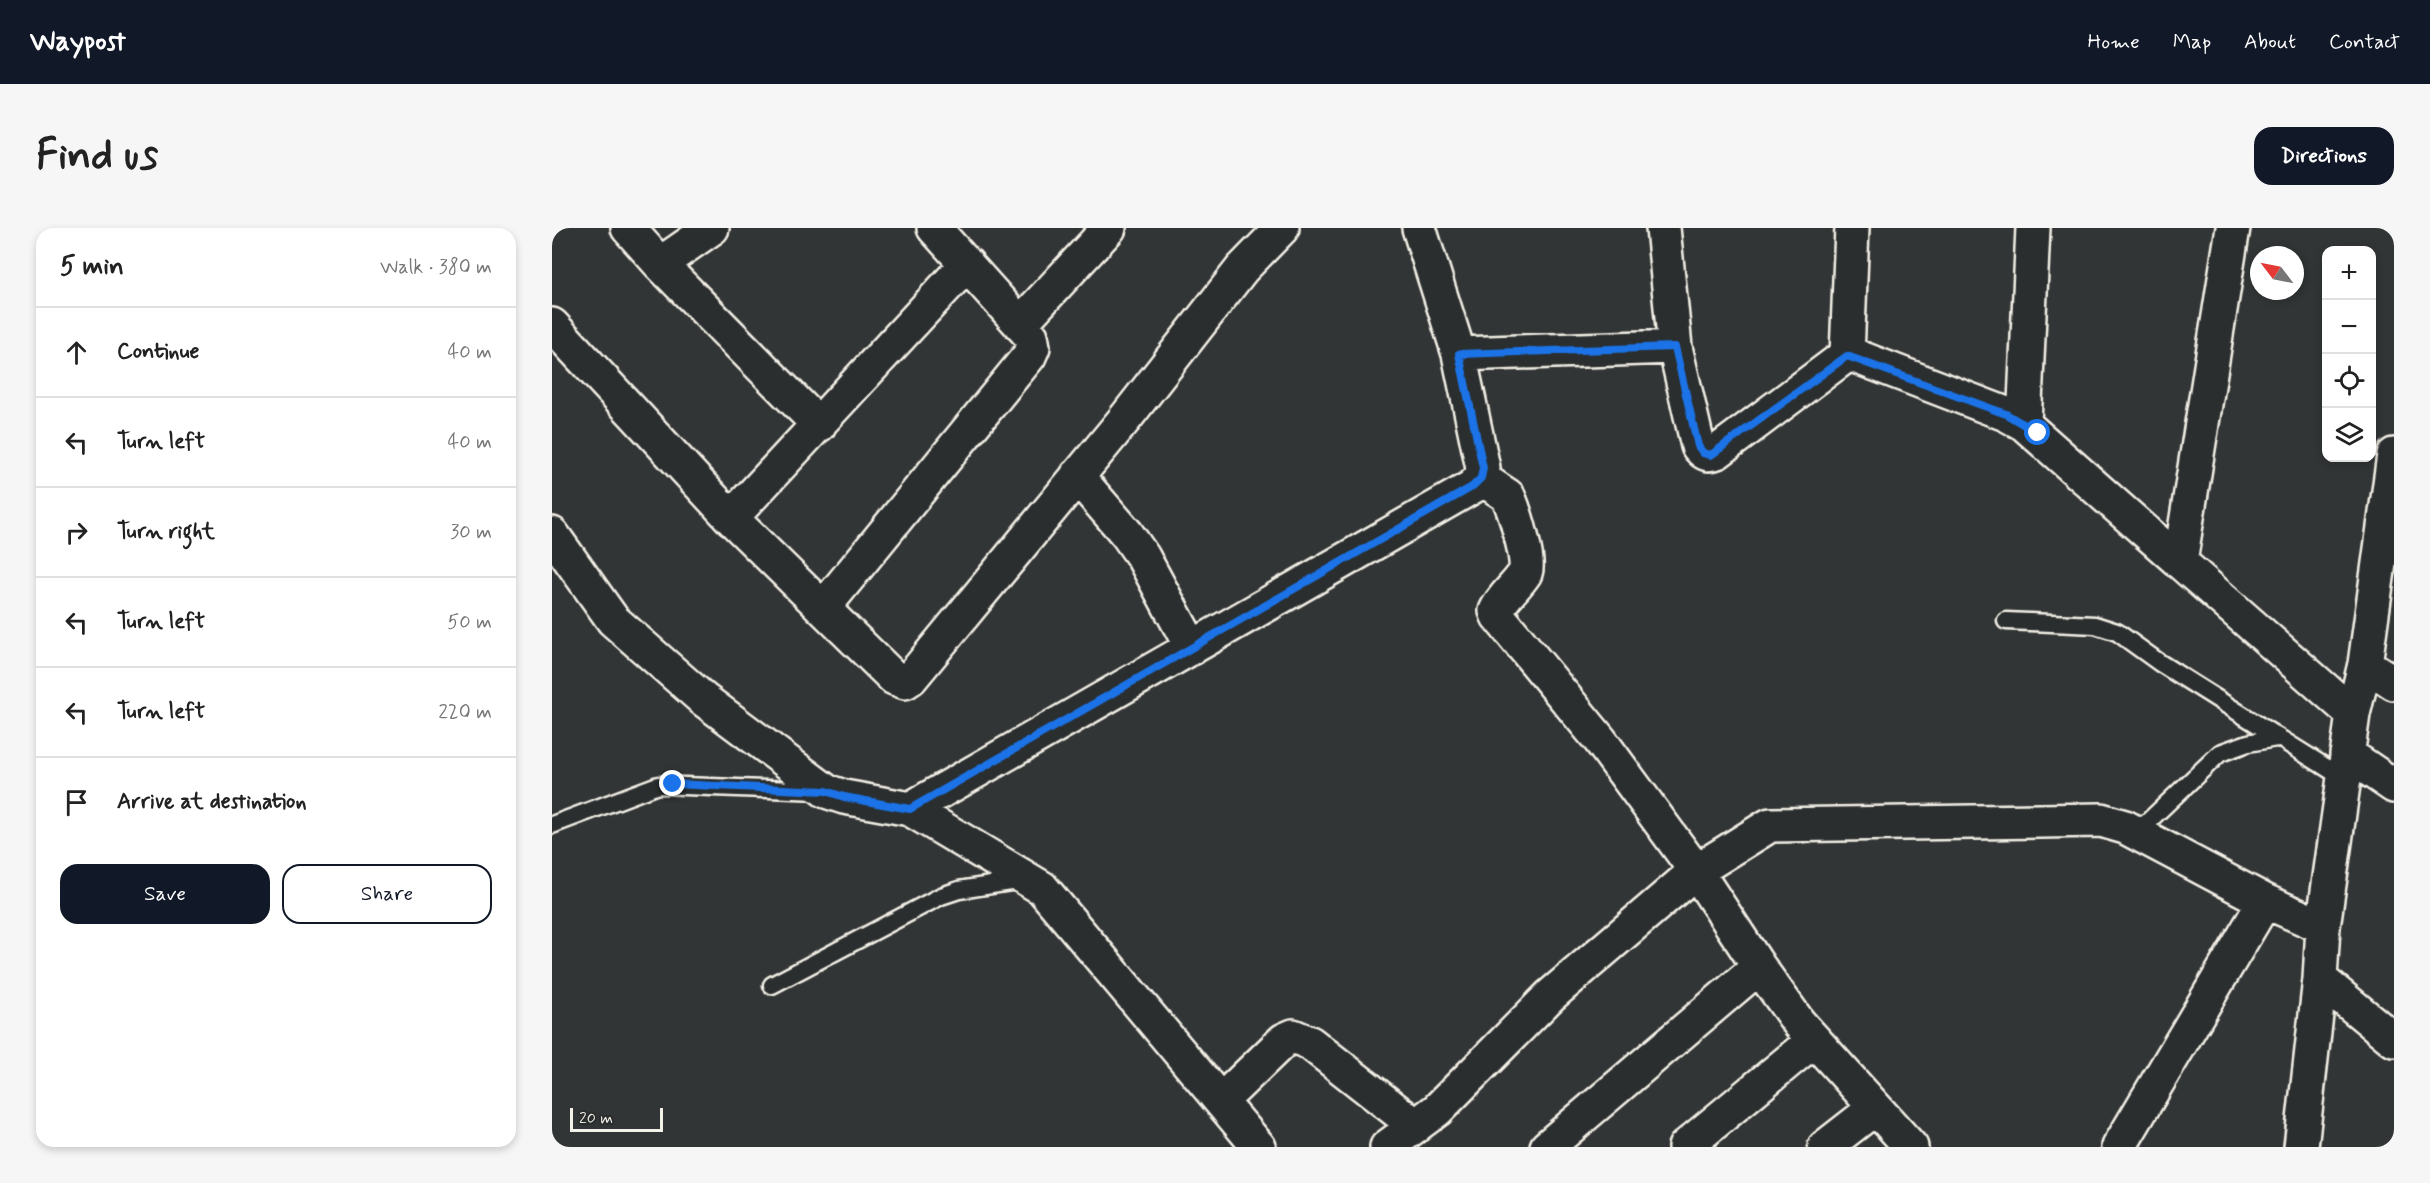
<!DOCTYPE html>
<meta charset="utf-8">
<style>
body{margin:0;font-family:Mynerve,sans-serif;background:#f6f6f6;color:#222}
.controls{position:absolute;right:18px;top:18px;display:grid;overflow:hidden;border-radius:12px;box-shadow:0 3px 9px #0003}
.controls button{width:54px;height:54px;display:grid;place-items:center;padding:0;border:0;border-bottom:2px solid #e0e0e0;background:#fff;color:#222;font:30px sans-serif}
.compass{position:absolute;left:1698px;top:18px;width:54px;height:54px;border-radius:50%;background:#fff;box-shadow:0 3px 9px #0003;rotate:302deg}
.scale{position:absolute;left:18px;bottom:15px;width:93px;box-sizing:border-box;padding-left:6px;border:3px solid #f4f1e8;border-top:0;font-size:16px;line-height:21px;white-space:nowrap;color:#f4f1e8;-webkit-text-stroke:4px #2a2d2e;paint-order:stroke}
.stop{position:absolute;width:18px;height:18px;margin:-14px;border:4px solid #1a73e8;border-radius:50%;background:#fff}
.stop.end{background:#1a73e8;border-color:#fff;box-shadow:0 2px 6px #0008}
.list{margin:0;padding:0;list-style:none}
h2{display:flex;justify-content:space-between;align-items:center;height:78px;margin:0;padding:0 24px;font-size:26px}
h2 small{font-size:20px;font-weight:400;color:#767676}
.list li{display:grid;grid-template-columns:39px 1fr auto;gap:18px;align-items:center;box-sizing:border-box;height:90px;padding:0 24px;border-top:2px solid #e0e0e0}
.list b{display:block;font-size:22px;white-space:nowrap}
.list em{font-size:20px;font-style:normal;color:#767676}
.actions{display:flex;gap:12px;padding:18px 24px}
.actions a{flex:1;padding:14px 0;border:2px solid #111827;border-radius:18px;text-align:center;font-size:21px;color:#111827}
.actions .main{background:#111827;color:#fff}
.icon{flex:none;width:33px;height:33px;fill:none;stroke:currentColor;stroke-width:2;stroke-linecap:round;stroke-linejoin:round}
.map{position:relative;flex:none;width:1842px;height:919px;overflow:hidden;border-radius:18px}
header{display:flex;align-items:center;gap:36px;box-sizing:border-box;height:84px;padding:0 30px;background:#111827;color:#fff}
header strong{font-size:28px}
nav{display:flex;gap:33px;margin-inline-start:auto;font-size:21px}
.intro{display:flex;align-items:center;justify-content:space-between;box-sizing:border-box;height:144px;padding:0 36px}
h1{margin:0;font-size:42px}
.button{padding:15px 27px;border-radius:18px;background:#111827;color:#fff;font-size:21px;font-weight:700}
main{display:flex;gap:36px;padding:0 36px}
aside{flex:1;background:#fff;border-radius:18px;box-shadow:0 3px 9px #0003}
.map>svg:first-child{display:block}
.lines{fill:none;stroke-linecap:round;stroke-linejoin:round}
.service-casing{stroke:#f4f1e8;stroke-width:21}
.minor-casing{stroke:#f4f1e8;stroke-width:38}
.service{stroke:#2a2d2e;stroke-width:16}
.minor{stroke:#2a2d2e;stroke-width:33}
.route{stroke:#1a73e8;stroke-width:8}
</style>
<header>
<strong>Waypost</strong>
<nav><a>Home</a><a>Map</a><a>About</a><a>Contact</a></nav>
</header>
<div class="intro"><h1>Find us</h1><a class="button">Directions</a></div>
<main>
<aside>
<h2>5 min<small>Walk · 380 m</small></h2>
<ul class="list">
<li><svg class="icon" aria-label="ahead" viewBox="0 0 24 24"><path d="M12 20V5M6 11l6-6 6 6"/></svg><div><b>Continue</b></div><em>40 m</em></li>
<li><svg class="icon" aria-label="left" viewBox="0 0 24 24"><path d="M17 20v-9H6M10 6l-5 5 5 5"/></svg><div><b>Turn left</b></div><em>40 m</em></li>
<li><svg class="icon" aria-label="right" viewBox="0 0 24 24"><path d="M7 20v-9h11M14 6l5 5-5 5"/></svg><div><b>Turn right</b></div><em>30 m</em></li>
<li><svg class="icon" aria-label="left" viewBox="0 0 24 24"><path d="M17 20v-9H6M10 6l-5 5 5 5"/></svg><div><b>Turn left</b></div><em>50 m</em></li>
<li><svg class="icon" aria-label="left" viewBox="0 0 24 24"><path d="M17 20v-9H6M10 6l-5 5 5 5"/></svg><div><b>Turn left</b></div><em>220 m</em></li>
<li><svg class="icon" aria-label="arrive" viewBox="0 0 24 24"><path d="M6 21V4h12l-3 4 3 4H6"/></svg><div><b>Arrive at destination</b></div></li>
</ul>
<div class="actions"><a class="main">Save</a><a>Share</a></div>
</aside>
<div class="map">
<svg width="1842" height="919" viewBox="0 0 1842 919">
<rect width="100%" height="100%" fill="#323535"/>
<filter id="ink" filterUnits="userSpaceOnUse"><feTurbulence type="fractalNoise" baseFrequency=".0167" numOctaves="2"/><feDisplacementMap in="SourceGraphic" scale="12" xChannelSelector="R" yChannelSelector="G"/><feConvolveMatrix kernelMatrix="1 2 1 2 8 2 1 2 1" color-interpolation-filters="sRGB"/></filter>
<g filter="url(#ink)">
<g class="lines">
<defs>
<path id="service" d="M1454,393L1543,397L1565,404L1608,435L1791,550
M0,597L106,557L267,563
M1584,605L1668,525L1696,515L1724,510
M220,757L389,668L407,662L472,652"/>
<path id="minor" d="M76,0L108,36L267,197
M1111,0L1123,119L1146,218C1152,226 1156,228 1165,224L1288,132L1295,128H1303L1454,186L1472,196L1628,334
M1681,0L1628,334L1801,486
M108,36L160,0
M468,96L557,0
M0,97L179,290L342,450L353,454L359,450L572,192L690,41L730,0
M907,126L1123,119
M1295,128L1300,0
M1472,196L1481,0
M525,248L575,306L591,329L640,420
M929,250L956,268C962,281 979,335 973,345C964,359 950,369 944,383L946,388L1048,512L1144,643L1207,739L1247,795L1359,919
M179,290L415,36
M0,306L61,392L151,471L274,563L292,569L358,581L490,660L707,919
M272,379L477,128L481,119L479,108L382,0
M1813,436L1842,455
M1795,526L1842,558
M358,581L920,259L929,250L931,240L907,126L867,0
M1768,751L1842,812
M670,872L732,812L741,808L758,815L864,898
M835,919L885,882L998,768L1144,643L1218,597L1549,592L1573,599L1713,673L1771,699
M995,919L1207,739
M1133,919L1262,812
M1273,919L1323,880
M1567,919L1713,673
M1749,919L1768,751L1771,699L1801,486L1813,436L1842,227"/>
</defs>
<!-- service casing -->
<use href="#service" class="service-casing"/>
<!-- minor casing -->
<use href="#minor" class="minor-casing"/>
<!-- service -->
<use href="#service" class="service"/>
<!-- minor -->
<use href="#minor" class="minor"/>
</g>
</g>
<g class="lines" filter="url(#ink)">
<!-- route -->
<path class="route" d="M121,556L274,563L292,569L358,581L920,259L929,250L931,240L907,126L1123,119L1146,218L1151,225L1159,227L1295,128L1454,186L1486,205"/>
</g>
</svg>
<div class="controls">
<button>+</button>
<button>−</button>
<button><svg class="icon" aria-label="locate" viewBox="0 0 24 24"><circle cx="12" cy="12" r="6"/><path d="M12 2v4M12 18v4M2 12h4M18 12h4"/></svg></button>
<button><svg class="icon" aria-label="layers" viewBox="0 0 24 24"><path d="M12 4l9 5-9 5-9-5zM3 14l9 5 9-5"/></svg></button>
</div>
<svg class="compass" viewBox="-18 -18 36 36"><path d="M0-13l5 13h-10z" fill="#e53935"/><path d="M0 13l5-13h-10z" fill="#767676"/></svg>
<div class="scale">20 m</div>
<div class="stop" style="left:1486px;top:205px"></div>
<div class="stop end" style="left:121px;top:556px"></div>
</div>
</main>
